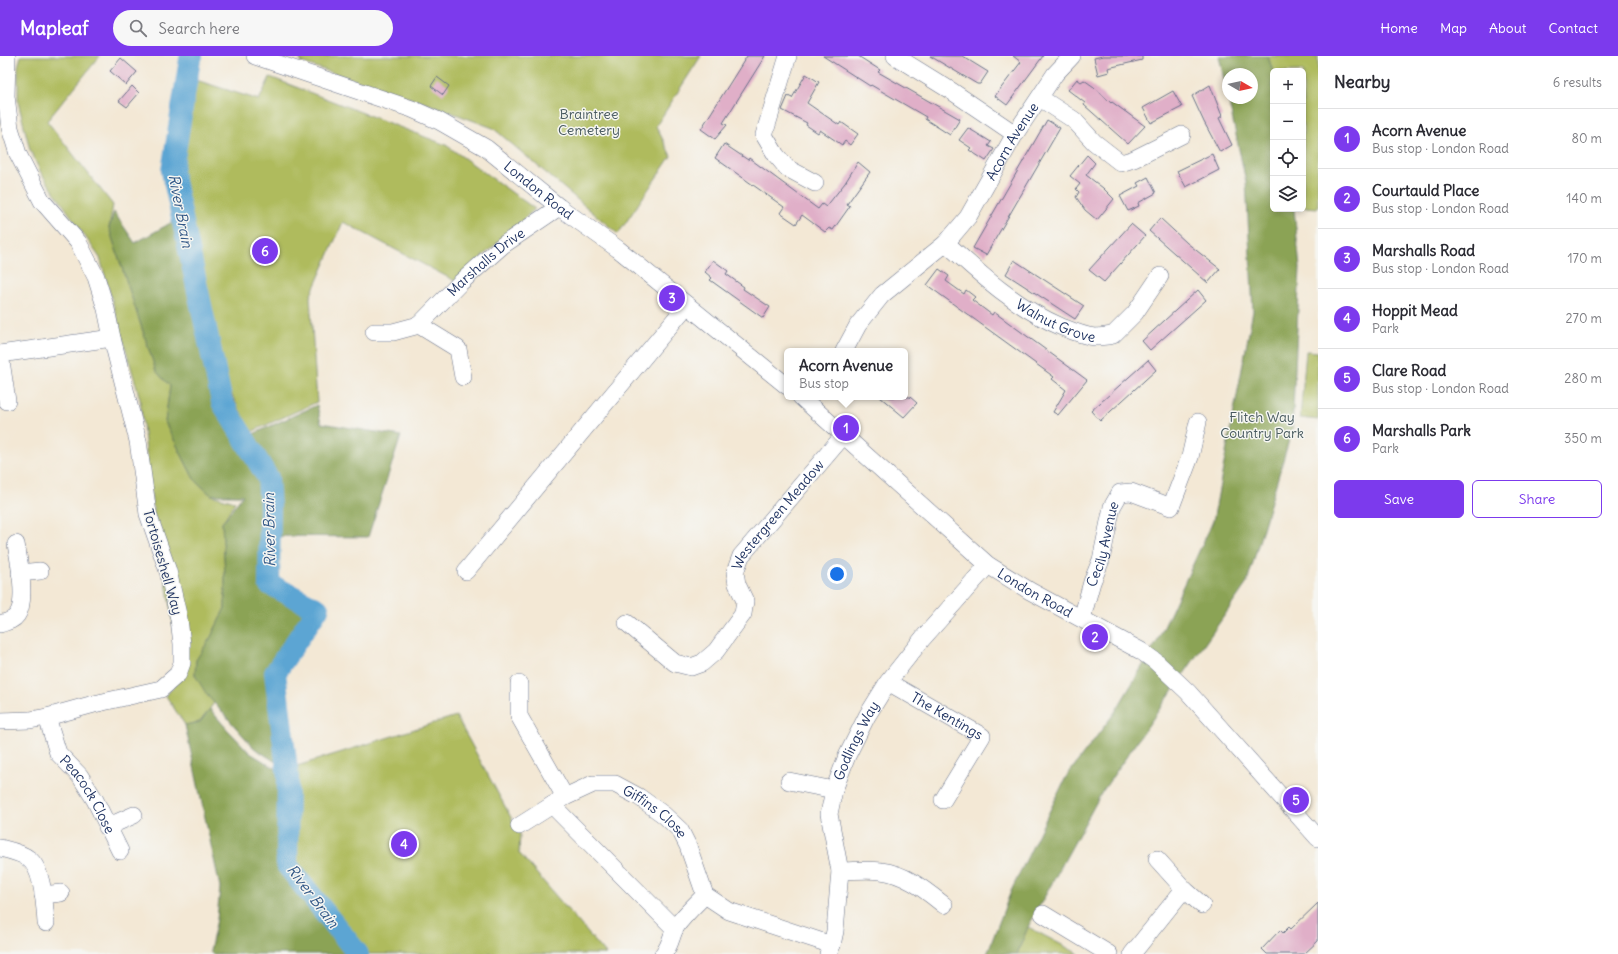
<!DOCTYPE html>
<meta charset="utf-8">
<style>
body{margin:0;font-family:Delius,sans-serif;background:#f7f7f7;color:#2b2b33}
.controls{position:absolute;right:12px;top:12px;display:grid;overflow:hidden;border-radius:6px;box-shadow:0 2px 6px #0003}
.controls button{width:36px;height:36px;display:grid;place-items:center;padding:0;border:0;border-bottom:1px solid #e1e1e2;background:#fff;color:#2b2b33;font:20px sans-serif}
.compass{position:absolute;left:1222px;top:12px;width:36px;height:36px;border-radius:50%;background:#fff;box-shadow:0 2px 6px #0003;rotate:99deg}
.you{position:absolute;left:837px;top:518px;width:14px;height:14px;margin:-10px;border:3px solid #fff;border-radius:50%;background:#1a73e8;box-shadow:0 0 0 6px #1a73e833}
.badge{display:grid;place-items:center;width:26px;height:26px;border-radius:50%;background:#7c3aed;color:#fff;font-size:13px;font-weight:700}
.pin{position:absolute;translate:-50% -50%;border:2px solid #fff;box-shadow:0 1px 4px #0006}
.popup{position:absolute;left:784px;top:292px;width:124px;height:52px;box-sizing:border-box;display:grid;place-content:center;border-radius:6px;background:#fff;filter:drop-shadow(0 1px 3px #0005);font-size:13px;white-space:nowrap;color:#7c7c81}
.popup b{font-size:15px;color:#2b2b33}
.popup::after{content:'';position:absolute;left:50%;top:100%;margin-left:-8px;border:8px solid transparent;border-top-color:#fff}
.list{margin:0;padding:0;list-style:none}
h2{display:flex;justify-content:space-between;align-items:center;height:52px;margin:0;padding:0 16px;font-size:17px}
h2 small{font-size:13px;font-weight:400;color:#7c7c81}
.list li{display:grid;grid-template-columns:26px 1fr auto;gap:12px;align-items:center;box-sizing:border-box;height:60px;padding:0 16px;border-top:1px solid #e1e1e2}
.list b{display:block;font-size:15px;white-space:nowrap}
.list p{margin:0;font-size:13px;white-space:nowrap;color:#7c7c81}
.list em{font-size:13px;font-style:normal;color:#7c7c81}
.actions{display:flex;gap:8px;padding:12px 16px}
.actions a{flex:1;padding:9px 0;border:1px solid #7c3aed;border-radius:6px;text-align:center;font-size:14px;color:#7c3aed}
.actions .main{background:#7c3aed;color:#fff}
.icon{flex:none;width:22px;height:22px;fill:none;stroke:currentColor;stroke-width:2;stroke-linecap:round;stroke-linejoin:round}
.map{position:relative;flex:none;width:1318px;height:898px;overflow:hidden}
header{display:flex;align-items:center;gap:24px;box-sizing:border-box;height:56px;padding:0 20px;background:#7c3aed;color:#fff}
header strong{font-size:19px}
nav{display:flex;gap:22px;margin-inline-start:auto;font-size:14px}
.search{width:280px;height:36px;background:#f7f7f7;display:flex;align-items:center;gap:10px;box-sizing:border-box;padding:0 14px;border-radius:22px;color:#7c7c81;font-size:15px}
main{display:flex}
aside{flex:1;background:#fff}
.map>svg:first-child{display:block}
.green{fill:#afbb5d;stroke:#65755e}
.forest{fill:#8ba354;stroke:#536959;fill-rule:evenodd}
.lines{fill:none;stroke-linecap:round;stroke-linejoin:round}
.river{stroke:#5ca5d3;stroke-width:22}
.building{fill:#e0afc8}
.minor-casing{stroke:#677088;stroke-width:18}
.minor{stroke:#fff;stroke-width:17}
.labels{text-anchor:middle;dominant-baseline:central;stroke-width:3;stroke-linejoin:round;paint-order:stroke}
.park-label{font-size:14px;fill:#47595e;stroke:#f6f6f2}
.street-label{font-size:14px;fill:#1b2f5e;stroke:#f6f6f2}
.water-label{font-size:15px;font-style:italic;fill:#325887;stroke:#f6f6f2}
</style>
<header>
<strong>Mapleaf</strong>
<div class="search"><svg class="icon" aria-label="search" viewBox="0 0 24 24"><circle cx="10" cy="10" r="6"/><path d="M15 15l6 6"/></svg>Search here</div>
<nav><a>Home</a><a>Map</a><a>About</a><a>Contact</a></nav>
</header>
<main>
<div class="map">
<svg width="1318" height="898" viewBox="0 0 1318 898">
<rect width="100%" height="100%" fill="#f6f6f2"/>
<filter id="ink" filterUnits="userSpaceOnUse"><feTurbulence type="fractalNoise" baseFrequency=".025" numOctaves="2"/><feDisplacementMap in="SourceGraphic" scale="8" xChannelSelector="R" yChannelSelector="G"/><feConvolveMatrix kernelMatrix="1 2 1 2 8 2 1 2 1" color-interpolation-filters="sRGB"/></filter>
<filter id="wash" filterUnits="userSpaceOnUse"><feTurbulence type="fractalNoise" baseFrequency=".012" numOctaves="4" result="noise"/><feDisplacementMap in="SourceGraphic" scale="16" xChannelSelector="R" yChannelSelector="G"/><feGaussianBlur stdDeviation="0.9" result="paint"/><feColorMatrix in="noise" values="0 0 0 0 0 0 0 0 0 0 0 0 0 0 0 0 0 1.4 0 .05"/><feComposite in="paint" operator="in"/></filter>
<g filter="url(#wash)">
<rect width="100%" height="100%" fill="#f3e8d5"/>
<!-- green -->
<path class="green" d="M21,0H100L47,65L113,149L109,172L156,315L170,330L165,366L194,423L211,439L235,446L222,467L225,517V552L211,581L196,604L195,619L214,647L200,666L185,669L166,640L182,619L152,446L140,343L100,202L41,117L30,94L18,46V10Z
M301,0H701L656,70L671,100L618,178L493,72L434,50L300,6Z
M1268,0H1318V152L1303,151V15L1273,16Z
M270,21L446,89L535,153L455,225L343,166L310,241L317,346L251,376L229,334L181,115L196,24L259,44Z
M1306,295L1318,296V364L1300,362Z
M456,660L520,778L519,797L606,898H365L287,809L291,712Z
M1028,871L1079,898H1017Z"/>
<!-- forest -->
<path class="forest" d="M1219,0H1268L1273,16V153H1294L1300,212L1292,374L1247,527L1102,736L1028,871L1017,898H987L1011,835L1066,721L1115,656L1158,584L1213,465L1253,255L1246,126ZM1228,18H1252V42H1228Z
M114,156L135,187L174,165L218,349L240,387L253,378L317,349L321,367L401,380L368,481L267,480V531L313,554L271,617L282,710L254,692L207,639L195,619L196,604L211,581L225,552V517L222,467L243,439H211L194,423L165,366L170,330L156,315L109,172Z
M210,653L227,673L250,697L283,717V810L353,898H212L210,895L217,863L220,831L185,669L200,666Z"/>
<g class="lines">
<!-- river -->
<path class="river" d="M192,0L190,3L172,115L222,346L268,422L270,451L269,528L318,553L275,617L288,721L287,809L358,898"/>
</g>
<g id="blocks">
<!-- building -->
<path class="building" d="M747,0H765L723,67L727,69L715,83L701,73Z
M823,0H858L880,14L878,16L960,63L950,79L925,63L926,61L871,29L870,30Z
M930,0H962L988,16L980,28H977Z
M1013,0H1043L1007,49L995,40L1021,6Z
M1103,0H1142V4L1108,12L1109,16L1098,19L1094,2Z
M121,2L137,16L126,29L110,15Z
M806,18L819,26L807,47L839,69L841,66L858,78L850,89L845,85L842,89L820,74L818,77L806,69L807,67L782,54L788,40L792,42Z
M437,21L449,30L443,39L431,30Z
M1077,23L1081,26L1084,24L1094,31L1111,47L1112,46L1145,70L1128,88L1084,49L1085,47L1068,34Z
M1210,29L1222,60L1219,62L1232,89L1220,96L1204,66L1192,40Z
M132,30L139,37L127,51L119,45Z
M1173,35L1182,51L1151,67L1143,52Z
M1047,64L1060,72L986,199L973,192Z
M968,72L991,86L988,90L994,93L986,105L969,94L971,92L959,84Z
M724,88L748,104L749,102L818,153L822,148L826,151L845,127L858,106L870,116L847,148L850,150L833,174L829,172L825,176L802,159L796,168L780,157L784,151L715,102Z
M1212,98L1219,114L1186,131L1177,115Z
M1087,99L1095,107L1086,119L1103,132L1114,143L1097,164L1085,154L1076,141L1079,136L1076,133L1080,128L1070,120Z
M1148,121L1156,137L1138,147L1139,150L1128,155L1120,140L1139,130L1137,127Z
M1160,162L1187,187L1220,213L1208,227L1149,175Z
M1131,168L1145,180L1104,226L1089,214Z
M713,204L728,215L726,218L744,231L743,233L770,251L763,262L710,224L712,222L705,216Z
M1014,204L1084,250L1075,263L1006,218Z
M939,213L949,220L946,225L964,238L966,234L975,241L972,244L992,259L994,256L1087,324L1058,359L1053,356L1066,334L1052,323L1054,321L927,229Z
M1198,234L1206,244L1150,294L1142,285Z
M1148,304L1156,314L1100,365L1091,355Z
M880,341H910L917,347L904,361Z
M1318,847V885L1304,898H1267L1262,893L1280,874L1283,877L1289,871L1291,873Z"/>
</g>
</g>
<g filter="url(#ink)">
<use href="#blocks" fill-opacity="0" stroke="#677088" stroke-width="1"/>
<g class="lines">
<defs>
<g id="minor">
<path id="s1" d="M255,0L412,53L439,65L486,92L559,151L618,193L787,330"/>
<path d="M788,0L764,79L776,99L787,112L815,127"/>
<path d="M895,0L953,36L1015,78"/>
<path d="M1040,42L1074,64L1094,86L1121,107L1134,103L1182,79"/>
<path id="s2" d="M946,187C982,220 1017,252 1062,271C1072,275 1084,280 1095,281C1101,281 1107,280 1113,279L1135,257L1160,220"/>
<path d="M419,269L458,293L463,321"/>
<path id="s3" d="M374,276H393L419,269L460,227L503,189L559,151"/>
<path id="s4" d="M844,295L858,269L882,239L946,187L968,161L1015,78L1055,18L1072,0"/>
<path d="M0,298L112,282"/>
<path d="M0,298L7,345"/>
<path id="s5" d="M801,341L988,509L1030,535L1141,595L1155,605L1188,636L1318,782"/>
<path d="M466,515L687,249"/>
<path d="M20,517L40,515"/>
<path id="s6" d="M1082,562L1092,526L1101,504L1112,451L1120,437L1131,436L1171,451L1190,401L1198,366"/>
<path id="s7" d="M627,567L675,607L691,611L702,607L716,595L743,558L745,545L737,528L735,516L741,500L843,380"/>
<path d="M0,568C6,566 13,565 17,559C27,546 19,504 16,488"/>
<path id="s8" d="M888,626L982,680L943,744"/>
<path d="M519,628V660L565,741"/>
<path id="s9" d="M47,661L58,697L80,720L95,744L120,795"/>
<path d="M0,665L30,664L47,661L94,648L161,633L178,618L182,607V588L179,563L168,515L148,458L138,385L112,282L106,253L96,221L78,186L42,145L18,98L10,72L6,40L7,0"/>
<path d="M789,725L834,734"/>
<path d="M552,749L675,873"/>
<path id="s10" d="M519,770L565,741L593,728H615L639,741L664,759L680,774L688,790L705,839L729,855L832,889"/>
<path d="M107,771L134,759"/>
<path d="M0,792C8,794 22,797 29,803C43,813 45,851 46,867"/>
<path d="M1157,803L1184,833L1202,849"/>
<path d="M840,815C853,815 868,813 881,815C906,818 925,834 944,849"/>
<path d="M43,839L61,837"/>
<path d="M1043,858L1109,898"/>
<path d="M663,898C670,891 671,881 675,872C683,860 695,849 705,839"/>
<path id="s11" d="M828,898L832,889L835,875L840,815L829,758L834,734L847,700L867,660L888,626L923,582L988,509"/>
<path d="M1132,898L1184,833"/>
</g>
</defs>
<!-- minor casing -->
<use href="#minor" class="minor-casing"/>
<!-- minor -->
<use href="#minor" class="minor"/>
</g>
</g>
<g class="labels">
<!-- park labels -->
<g class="park-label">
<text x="589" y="58">Braintree<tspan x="589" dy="16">Cemetery</tspan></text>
<text x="1262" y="361">Flitch Way<tspan x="1262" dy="16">Country Park</tspan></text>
</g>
<!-- street labels -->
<g class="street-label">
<text stroke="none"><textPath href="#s4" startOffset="272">Acorn Avenue</textPath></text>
<text stroke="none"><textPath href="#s1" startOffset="317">London Road</textPath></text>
<text stroke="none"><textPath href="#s3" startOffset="138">Marshalls Drive</textPath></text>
<text stroke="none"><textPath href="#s2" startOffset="136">Walnut Grove</textPath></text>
<text stroke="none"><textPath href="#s7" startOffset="271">Westergreen Meadow</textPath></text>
<text stroke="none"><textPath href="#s6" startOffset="77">Cecily Avenue</textPath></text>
<text transform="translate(163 506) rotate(74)">Tortoiseshell Way</text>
<text stroke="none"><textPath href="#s5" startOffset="306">London Road</textPath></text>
<text stroke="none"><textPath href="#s8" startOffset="68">The Kentings</textPath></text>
<text stroke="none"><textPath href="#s11" startOffset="221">Godlings Way</textPath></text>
<text stroke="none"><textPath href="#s9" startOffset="89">Peacock Close</textPath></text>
<text stroke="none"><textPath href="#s10" startOffset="156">Giffins Close</textPath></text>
</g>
<!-- water labels -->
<g class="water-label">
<text transform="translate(181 155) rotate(79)">River Brain</text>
<text transform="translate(269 474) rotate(-91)">River Brain</text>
<text transform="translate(313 840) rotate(53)">River Brain</text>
</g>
</g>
</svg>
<div class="controls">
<button>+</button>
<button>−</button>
<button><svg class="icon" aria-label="locate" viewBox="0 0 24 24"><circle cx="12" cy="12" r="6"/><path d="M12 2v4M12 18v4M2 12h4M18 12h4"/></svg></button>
<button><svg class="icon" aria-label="layers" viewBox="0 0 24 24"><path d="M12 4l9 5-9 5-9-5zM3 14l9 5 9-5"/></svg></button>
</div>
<svg class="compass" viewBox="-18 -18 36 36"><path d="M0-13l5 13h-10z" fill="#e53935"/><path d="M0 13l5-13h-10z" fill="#7c7c81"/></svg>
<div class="you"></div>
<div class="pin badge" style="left:846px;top:372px">1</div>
<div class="popup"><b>Acorn Avenue</b>Bus stop</div>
<div class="pin badge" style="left:1095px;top:581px">2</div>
<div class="pin badge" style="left:672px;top:242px">3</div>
<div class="pin badge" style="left:404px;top:788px">4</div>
<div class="pin badge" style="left:1296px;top:744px">5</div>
<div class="pin badge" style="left:265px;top:195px">6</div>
</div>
<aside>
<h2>Nearby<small>6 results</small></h2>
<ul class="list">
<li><span class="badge">1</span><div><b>Acorn Avenue</b><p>Bus stop · London Road</p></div><em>80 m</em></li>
<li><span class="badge">2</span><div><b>Courtauld Place</b><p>Bus stop · London Road</p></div><em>140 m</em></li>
<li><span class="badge">3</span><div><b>Marshalls Road</b><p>Bus stop · London Road</p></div><em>170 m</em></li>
<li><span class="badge">4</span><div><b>Hoppit Mead</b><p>Park</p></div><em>270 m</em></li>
<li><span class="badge">5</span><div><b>Clare Road</b><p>Bus stop · London Road</p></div><em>280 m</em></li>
<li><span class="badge">6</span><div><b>Marshalls Park</b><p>Park</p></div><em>350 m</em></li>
</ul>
<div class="actions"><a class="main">Save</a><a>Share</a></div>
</aside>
</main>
